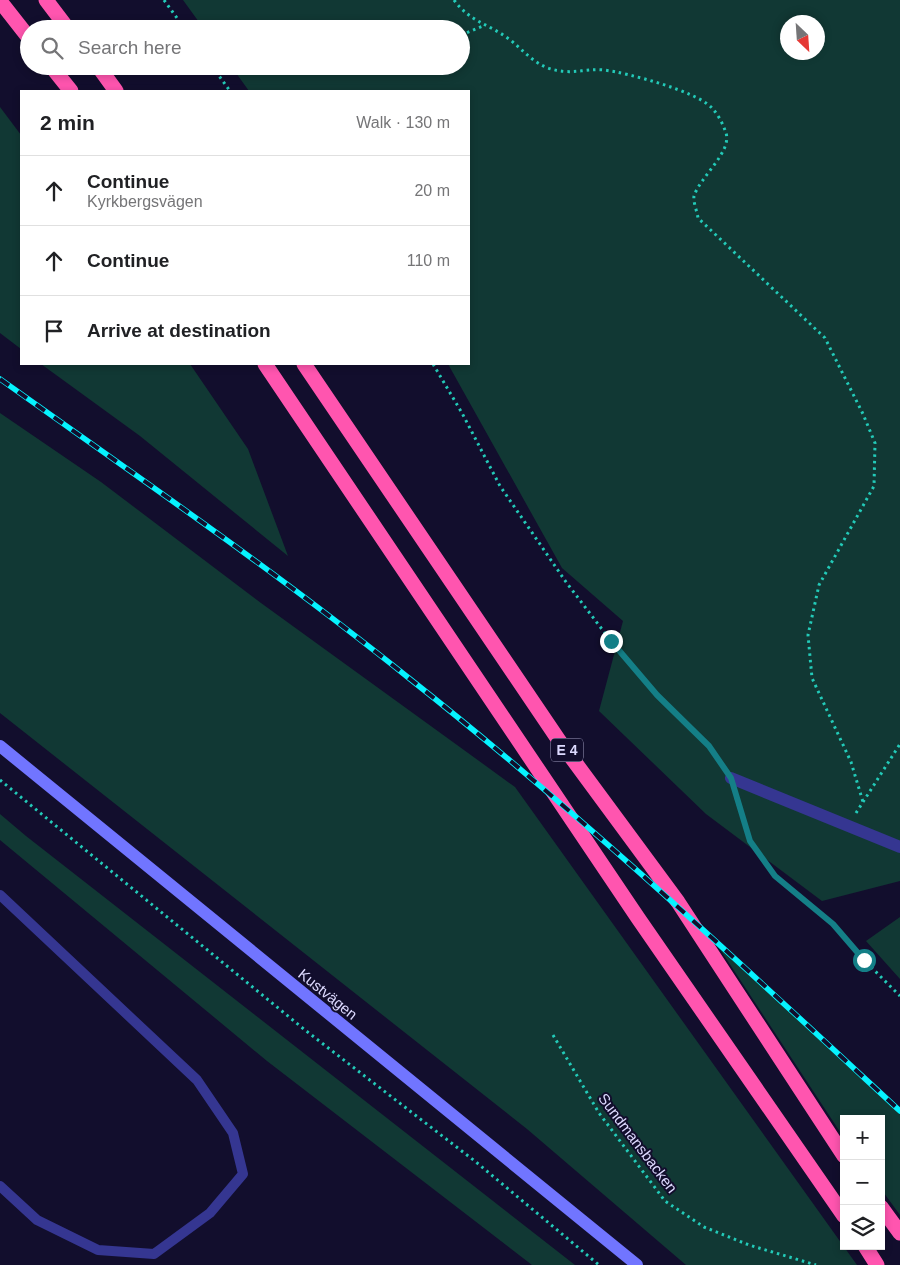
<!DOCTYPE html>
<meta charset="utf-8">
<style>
body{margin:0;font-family:Arial,sans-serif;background:#f6f6f6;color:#202124}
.controls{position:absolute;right:15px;bottom:15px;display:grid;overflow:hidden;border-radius:0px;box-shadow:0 2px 8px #0003}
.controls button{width:45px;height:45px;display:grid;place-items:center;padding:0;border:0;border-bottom:1px solid #e0e0e0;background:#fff;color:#202124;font:25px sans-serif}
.compass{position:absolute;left:780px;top:15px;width:45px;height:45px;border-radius:50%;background:#fff;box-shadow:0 2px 8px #0003;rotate:155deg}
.stop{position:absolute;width:15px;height:15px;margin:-11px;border:4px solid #147f87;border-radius:50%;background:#fff}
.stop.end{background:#147f87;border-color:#fff;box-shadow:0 1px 5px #0008}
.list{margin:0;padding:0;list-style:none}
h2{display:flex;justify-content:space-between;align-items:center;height:65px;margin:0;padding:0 20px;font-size:21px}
h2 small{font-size:16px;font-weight:400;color:#757577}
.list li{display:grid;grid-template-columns:32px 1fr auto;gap:15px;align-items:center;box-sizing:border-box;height:70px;padding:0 20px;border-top:1px solid #e0e0e0}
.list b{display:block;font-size:19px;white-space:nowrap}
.list p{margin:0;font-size:16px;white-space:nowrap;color:#757577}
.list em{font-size:16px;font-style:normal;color:#757577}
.icon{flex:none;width:28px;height:28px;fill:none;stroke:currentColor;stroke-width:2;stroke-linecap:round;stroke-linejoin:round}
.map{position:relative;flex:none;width:900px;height:1265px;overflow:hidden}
.search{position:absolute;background:#fff;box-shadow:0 2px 8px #0003;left:20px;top:20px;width:450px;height:55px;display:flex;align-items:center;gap:12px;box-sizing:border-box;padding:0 18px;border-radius:28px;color:#757577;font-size:19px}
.panel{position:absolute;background:#fff;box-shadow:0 2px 8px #0003;left:20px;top:90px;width:450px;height:275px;border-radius:0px}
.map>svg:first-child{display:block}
.green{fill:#113834;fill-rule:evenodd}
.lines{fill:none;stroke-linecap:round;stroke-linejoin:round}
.path{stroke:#23cab8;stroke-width:3;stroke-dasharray:2.5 4;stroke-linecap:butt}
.service{stroke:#353691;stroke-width:10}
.minor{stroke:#353691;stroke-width:12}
.secondary{stroke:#7175ff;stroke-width:12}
.motorway{stroke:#ff55af;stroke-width:15}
.rail-casing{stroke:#06f3ff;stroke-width:5.5}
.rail{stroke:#120e2d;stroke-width:4;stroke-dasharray:11;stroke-linecap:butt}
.route{stroke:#147f87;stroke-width:6}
.labels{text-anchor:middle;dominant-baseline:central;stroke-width:4;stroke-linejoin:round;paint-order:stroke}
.shield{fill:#120e2d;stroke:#a09dc0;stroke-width:1}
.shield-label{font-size:14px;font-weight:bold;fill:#dddaff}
.street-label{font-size:15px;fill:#dddaff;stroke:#120e2d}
</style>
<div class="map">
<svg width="900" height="1265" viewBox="0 0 900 1265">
<rect width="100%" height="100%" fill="#120e2d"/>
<!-- green -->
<path class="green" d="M183,0H900V881L822,901L706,814L599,711L623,621L562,568L448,364H469V91H249L231,66H461V29H204ZM788,22H818V52H788Z
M0,107L21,135V349L0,333Z
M41,364H190L248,449L288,556L140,436Z
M0,413L101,482L261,603L515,787L857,1265H686L527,1129L0,713Z
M0,814L26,836L575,1265H532L267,1061L0,840Z
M900,917V979L866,941Z
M710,934L900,1113V1215L881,1189V1119H844V1138Z"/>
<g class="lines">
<!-- path -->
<path class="path" d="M164,0L185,29
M454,0C470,22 489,24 509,39C522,49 532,62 548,68C571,76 584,68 604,70C628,73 695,91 711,107C718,114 723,124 726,133C732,152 700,177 694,196C693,202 697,211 698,218L825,338L863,414L875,443L874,486L819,585L808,635L812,678L851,762L863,802
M461,35L483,26
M212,66L230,91
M433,364L462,413L500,486L566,582L611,641L657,695L709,746L722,765
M0,780L305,1030L476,1162L599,1265
M736,798L750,841L775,876L833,924L864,960L900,996
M856,813L900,744
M553,1035L599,1113L665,1201L704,1227L749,1245L816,1265"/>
<!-- service -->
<path class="service" d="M0,895L197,1080L233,1133L243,1174L210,1213L154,1254L98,1250L37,1220L0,1186"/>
<!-- minor -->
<path class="minor" d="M731,778L900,847"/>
<!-- secondary -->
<path class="secondary" d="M0,746L637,1265"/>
<!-- motorway -->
<path class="motorway" d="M46,0L68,29
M0,1L29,38
M51,66L71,91
M98,66L116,91
M265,364L638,918L844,1216
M304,364L560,742L678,902L844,1156
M881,1207L900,1233
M865,1246L877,1265"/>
<defs>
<path id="rail" d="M0,379C138,477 278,573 410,679C581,814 740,963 900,1111"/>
</defs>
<!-- rail casing -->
<use href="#rail" class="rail-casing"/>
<!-- rail -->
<use href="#rail" class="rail"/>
</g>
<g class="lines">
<!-- route -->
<path class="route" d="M611,641L657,695L709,746L731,778L750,841L775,876L833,924L864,960"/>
</g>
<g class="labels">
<!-- shield labels -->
<rect class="shield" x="551" y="738.5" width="32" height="23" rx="4"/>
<g class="shield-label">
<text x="567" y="750">E 4</text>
</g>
<!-- street labels -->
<g class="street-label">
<text transform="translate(328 994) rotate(39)">Kustvägen</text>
<text transform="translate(638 1143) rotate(53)">Sundmansbacken</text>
</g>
</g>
</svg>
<div class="controls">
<button>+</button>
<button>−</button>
<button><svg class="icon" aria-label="layers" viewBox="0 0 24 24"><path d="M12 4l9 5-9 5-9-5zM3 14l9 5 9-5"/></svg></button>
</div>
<svg class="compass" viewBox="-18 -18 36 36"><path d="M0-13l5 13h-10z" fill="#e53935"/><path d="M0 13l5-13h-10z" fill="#757577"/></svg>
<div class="stop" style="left:864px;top:960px"></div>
<div class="stop end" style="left:611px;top:641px"></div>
<div class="search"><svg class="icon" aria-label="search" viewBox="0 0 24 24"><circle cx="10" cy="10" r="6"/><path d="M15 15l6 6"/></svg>Search here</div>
<section class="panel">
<h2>2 min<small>Walk · 130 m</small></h2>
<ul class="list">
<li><svg class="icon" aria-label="ahead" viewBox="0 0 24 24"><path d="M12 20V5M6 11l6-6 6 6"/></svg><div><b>Continue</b><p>Kyrkbergsvägen</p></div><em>20 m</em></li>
<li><svg class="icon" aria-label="ahead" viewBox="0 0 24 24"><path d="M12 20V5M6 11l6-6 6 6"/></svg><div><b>Continue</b></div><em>110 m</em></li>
<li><svg class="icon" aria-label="arrive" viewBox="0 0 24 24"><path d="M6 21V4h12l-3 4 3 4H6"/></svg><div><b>Arrive at destination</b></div></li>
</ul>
</section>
</div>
